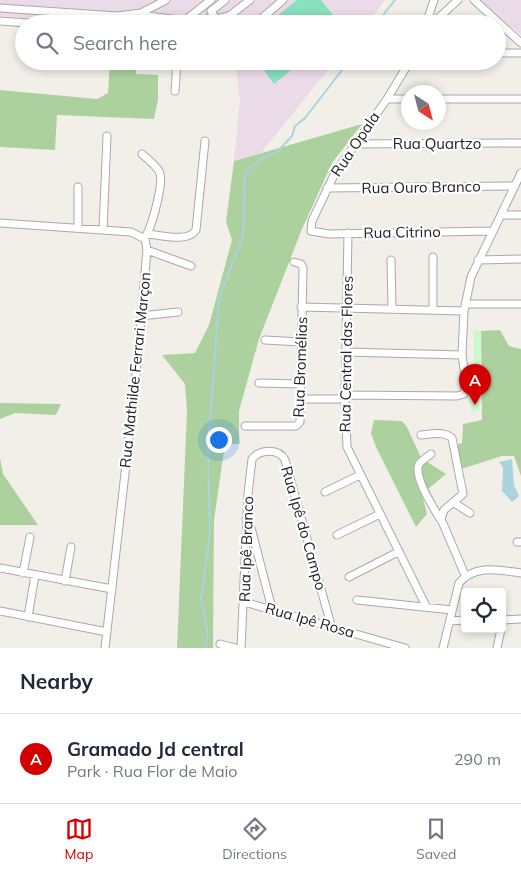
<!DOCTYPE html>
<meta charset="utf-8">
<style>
body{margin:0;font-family:Mulish,sans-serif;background:#f2f2f3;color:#1f2937}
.controls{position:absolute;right:15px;bottom:15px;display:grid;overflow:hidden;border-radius:5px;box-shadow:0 2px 8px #0003}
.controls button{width:45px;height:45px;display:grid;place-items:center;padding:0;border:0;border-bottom:1px solid #e0e1e3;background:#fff;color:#1f2937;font:25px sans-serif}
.compass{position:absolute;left:401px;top:85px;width:45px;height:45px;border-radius:50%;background:#fff;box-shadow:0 2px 8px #0003;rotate:144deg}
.you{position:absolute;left:218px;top:439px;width:18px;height:18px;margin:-12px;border:4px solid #fff;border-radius:50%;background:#1a73e8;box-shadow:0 0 0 8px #1a73e833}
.badge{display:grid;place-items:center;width:32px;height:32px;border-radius:50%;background:#d40000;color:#fff;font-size:16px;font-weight:700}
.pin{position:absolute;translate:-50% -41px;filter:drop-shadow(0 1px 2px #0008)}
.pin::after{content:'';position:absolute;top:26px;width:18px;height:15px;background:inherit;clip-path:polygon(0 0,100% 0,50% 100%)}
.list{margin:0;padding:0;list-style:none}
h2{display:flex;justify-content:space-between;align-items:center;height:65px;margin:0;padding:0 20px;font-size:21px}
h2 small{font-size:16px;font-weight:400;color:#747a83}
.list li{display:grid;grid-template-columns:32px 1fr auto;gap:15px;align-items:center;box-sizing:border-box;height:90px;padding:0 20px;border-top:1px solid #e0e1e3}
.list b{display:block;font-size:19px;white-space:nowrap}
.list p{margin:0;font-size:16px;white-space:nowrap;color:#747a83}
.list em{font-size:16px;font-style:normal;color:#747a83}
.icon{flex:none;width:28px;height:28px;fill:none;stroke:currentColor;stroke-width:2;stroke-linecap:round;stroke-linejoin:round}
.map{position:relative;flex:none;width:521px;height:648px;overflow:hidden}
.search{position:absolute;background:#fff;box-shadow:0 2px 8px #0003;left:15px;right:15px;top:15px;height:55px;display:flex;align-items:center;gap:12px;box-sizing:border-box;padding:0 18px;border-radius:28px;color:#747a83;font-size:19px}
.sheet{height:155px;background:#fff}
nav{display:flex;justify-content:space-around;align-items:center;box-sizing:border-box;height:70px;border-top:1px solid #e0e1e3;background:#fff;font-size:14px;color:#747a83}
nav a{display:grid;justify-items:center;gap:2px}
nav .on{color:#d40000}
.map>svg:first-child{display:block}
.industrial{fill:#ebdbe8}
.forest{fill:#add19e}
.park{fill:#c8facc}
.pitch{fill:#88e0be}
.water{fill:#aad3df}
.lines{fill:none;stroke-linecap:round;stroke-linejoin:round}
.stream{stroke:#aad3df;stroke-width:2}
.minor-casing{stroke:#a9a9a9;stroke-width:9}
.minor{stroke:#fff;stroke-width:7}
.labels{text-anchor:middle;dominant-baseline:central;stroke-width:4.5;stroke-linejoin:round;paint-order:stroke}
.street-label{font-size:15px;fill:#222;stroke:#fff}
</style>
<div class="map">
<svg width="521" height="648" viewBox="0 0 521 648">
<rect width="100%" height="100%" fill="#f2efe9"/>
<!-- industrial -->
<path class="industrial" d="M0,0H385L366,24H128L0,16Z
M480,0H521V35Z
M235,61H335L261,153L234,161L240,99Z"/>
<!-- forest -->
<path class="forest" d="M110,61H136V74L158,75V100L154,119L57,115L55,150L0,147V90L97,99L108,93Z
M362,124L332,163L302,229L259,339L239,411V444H225L214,520L213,648H177L187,411L185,384L162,355L195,353L209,325L232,240L226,222L234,161Z
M500,330L509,346L521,349V476L514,456H502L455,471L450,447L462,443L463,424L482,420L481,331Z
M0,403L61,404L56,415L15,413L0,419Z
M374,420L402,421L407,427L421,458L446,474L422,494L427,514L416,527L376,447L371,433Z
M0,458L3,474L38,525H0Z"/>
<!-- park -->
<path class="park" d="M474,330L481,331L479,411L471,412V399H474Z"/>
<!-- pitch -->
<path class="pitch" d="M297,0H321L340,24H267Z
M257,61H302L274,84Z"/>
<!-- water -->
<path class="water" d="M512,459L514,485L519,496L512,502L502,491L503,467L499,462Z"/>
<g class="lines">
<!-- stream -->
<path class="stream" d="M376,24L395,0
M205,648L208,636L201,599L210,533L208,450L219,298L243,236L245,176L248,169L263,158L278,151L292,136L295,126L305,118L349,61"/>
<defs>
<path id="minor" d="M225,0L211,11L216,19L229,16L250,0
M474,0L521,43
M0,8L117,16L141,13L166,0
M139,15L180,20L187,24
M0,21L42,24
M184,21L211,0
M198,24L213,16
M255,24L283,0
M426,24L434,0
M432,24L458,0
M497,53H521
M410,61L387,99L335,173L312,221L311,231L329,234L493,231
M175,91L177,61
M387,99H408
M438,99H521
M353,144L521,143
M142,154C148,159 155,165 159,171C165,181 152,225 146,236
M78,187V228
M327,188L515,186
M501,215H521
M0,223L131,232L145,239L147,250L135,386L105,648
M103,230L107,136
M348,233L345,399L347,447L426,606
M147,234C161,235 188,243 196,230L205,141
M147,250L191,266
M391,260L392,308
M478,260L521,259
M465,304H521
M301,307L464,311
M433,310V257
M141,316L178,312
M265,340L301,342
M345,352L462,355
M259,383L301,384
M345,395L457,396L464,394L466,383L462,355L464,311L471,277L521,173
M301,399H345
M245,426H296L300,422L303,268L301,264L294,262
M421,435C431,434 443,431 452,438L463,494L444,510L441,519L465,575
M431,454C427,457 421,461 419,464C413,477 434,508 440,519
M325,492L360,475
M454,503L470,513
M246,519L250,524L272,609
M337,535L380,514
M517,542H521
M0,568L112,589
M23,573L30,537
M349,577L398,552
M65,581L71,547
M357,600L452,610
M244,602L405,648
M0,611L107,632
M28,617L35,575
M502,620L521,619
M450,621L465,620
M220,644L235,648
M241,648L248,494L252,459C260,449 279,448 285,460L331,625
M443,648L459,583C475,564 499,570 521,573
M497,648L501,629"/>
</defs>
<!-- minor casing -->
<use href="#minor" class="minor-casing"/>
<!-- minor -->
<use href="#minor" class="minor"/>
</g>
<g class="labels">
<!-- street labels -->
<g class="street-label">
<text x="437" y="143">Rua Quartzo</text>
<text transform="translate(355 144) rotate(-56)">Rua Opala</text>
<text transform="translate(421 187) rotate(-1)">Rua Ouro Branco</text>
<text transform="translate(402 232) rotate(-1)">Rua Citrino</text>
<text transform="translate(346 354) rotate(-89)">Rua Central das Flores</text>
<text transform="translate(300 367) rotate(-88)">Rua Bromélias</text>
<text transform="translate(135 370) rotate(-84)">Rua Mathilde Ferrari Marçon</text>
<text transform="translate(304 528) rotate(74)">Rua Ipê do Campo</text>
<text transform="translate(246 549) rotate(-88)">Rua Ipê Branco</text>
<text transform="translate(310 620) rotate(16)">Rua Ipê Rosa</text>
</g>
</g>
</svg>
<div class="controls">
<button><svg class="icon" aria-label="locate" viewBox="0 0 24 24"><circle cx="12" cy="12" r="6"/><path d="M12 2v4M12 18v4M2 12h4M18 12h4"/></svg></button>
</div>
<svg class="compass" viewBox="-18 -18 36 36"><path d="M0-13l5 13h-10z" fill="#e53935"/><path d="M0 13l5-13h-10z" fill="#747a83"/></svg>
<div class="you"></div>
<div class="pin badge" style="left:475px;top:405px">A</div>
<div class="search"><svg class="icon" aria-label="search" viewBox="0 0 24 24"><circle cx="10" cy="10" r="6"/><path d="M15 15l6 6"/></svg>Search here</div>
</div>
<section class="sheet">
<h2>Nearby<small></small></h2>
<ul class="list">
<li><span class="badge">A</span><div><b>Gramado Jd central</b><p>Park · Rua Flor de Maio</p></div><em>290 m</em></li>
</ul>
</section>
<nav>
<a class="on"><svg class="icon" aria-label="map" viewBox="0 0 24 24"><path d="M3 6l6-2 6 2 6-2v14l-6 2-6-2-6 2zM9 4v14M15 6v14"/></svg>Map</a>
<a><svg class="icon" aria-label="directions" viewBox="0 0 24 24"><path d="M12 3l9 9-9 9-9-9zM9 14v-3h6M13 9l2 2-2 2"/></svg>Directions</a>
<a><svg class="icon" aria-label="saved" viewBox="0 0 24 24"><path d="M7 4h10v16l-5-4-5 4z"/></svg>Saved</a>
</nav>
